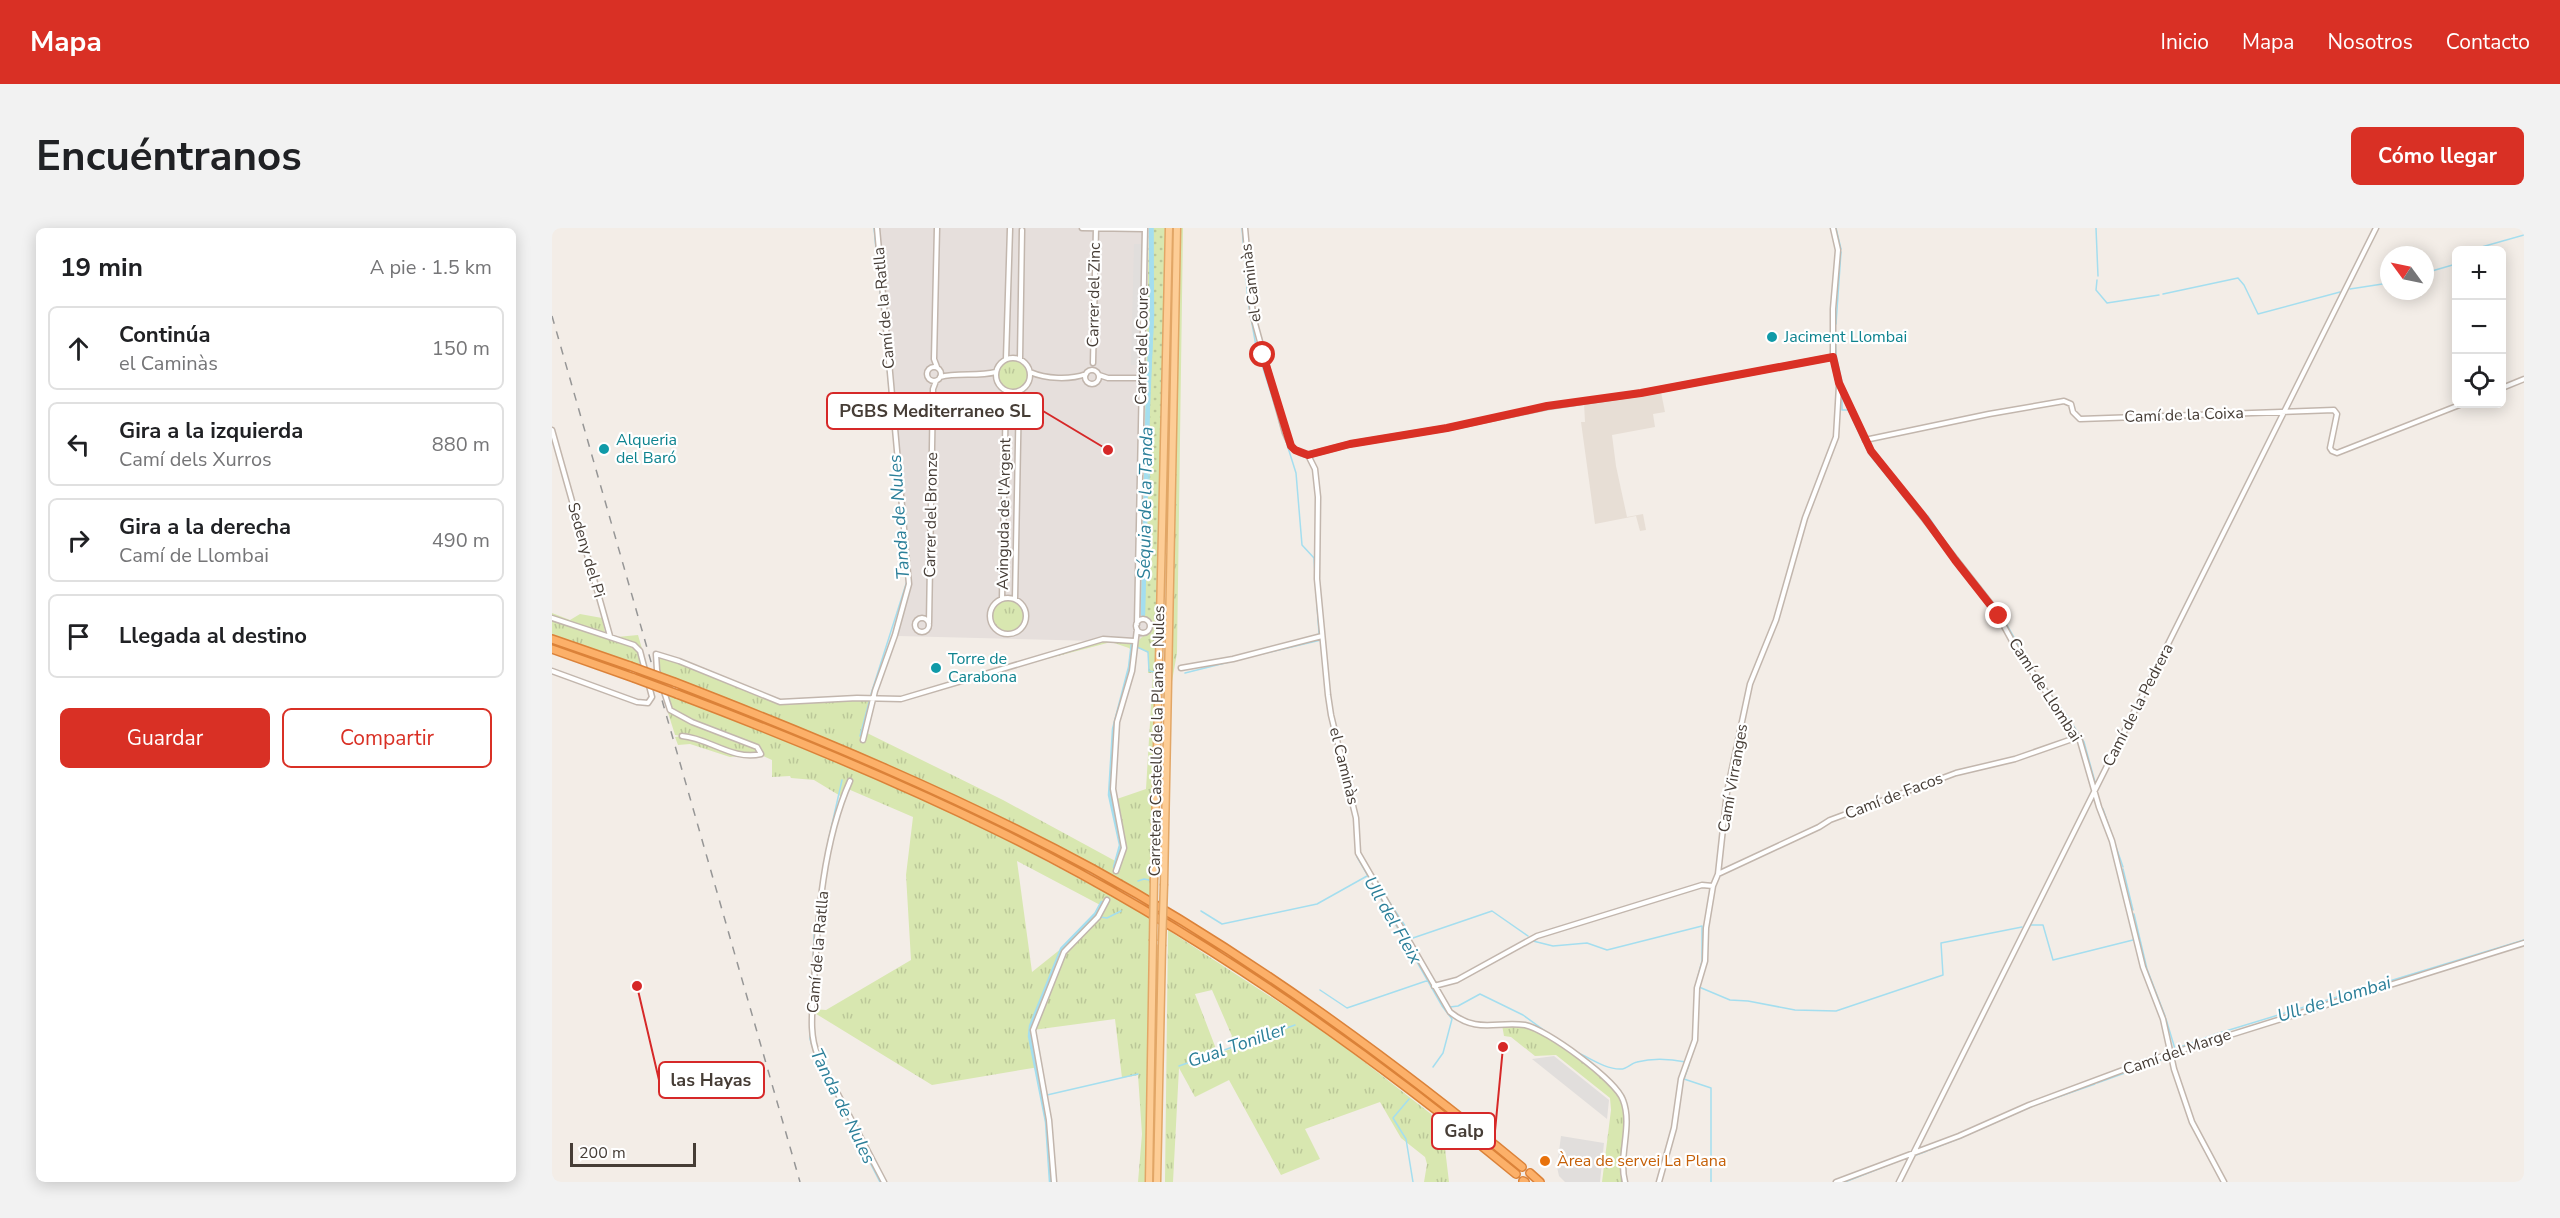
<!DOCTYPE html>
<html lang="es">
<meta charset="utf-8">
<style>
body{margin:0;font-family:"Nunito Sans",sans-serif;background:#f2f2f2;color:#202124}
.controls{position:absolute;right:18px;top:18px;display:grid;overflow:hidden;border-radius:9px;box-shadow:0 3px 15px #0003}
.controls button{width:54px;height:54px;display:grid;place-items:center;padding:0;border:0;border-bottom:2px solid #e0e0e0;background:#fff;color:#202124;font:30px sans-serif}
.compass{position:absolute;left:1828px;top:18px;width:54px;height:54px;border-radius:50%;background:#fff;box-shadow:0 3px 15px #0003;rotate:303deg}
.scale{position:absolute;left:18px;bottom:15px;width:126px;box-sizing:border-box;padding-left:6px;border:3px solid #463d36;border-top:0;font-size:16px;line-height:21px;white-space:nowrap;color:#463d36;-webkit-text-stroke:4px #fff;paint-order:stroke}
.stop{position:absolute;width:18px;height:18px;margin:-14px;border:4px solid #d93025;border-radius:50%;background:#fff}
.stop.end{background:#d93025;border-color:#fff;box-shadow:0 2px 6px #0008}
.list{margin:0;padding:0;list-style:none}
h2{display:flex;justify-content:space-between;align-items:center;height:78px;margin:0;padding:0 24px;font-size:26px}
h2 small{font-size:20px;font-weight:400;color:#757577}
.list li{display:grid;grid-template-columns:39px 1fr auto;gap:18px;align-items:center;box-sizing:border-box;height:84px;margin:0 12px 12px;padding:0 12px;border:2px solid #e0e0e0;border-radius:9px}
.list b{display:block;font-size:22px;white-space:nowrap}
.list p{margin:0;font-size:20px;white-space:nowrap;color:#757577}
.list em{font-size:20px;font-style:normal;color:#757577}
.actions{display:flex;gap:12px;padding:18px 24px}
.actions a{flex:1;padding:14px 0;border:2px solid #d93025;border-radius:9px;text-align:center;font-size:21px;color:#d93025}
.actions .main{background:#d93025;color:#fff}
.icon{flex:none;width:33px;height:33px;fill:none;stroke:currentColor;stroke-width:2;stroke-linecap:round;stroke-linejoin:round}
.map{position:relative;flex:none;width:1972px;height:954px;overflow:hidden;border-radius:9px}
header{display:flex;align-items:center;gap:36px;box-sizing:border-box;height:84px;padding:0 30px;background:#d93025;color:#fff}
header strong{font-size:28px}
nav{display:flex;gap:33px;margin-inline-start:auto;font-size:21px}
.intro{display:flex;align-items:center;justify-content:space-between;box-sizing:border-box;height:144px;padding:0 36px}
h1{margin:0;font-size:42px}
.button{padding:15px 27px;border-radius:9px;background:#d93025;color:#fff;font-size:21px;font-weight:700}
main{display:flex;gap:36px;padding:0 36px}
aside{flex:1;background:#fff;border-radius:9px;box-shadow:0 3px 15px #0003}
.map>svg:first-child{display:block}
.residential{fill:#e7ded5}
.industrial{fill:#e6dfdc}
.grass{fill:url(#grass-tufts);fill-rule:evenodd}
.garden{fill:url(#garden-dots)}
.parking{fill:#e1dedc}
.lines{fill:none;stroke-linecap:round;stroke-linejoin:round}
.stream{stroke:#a4deef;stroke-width:1.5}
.canal{stroke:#a4deef;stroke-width:4.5}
.minor-casing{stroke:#c2b6ad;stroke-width:7}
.primary-casing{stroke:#e2a666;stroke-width:9}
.motorway-casing{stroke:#db8239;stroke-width:10}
.minor{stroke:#fff;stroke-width:4}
.primary{stroke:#fdcd96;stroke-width:6}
.motorway{stroke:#fcb069;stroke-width:7}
.rail{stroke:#969696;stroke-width:1.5;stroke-dasharray:8 8;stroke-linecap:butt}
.primary-bridge-casing{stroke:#e2a666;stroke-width:9;stroke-linecap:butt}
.motorway-bridge-casing{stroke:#db8239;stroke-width:10;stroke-linecap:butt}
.primary-bridge{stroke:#fdcd96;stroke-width:6}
.motorway-bridge{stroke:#fcb069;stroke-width:7}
.route{stroke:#d93025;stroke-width:8}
.culture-dot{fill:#0f9aa8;stroke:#fff;stroke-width:2}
.food-dot{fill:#e8710a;stroke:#fff;stroke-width:2}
.labels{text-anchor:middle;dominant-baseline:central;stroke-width:4.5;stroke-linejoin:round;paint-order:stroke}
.street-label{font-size:16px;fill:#463d36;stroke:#fff}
.culture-label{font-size:16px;fill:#0d838f;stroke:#fff;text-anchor:start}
.food-label{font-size:16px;fill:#c56008;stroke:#fff;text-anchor:start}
.water-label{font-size:18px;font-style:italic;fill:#2b7f99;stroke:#fff}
.leader{fill:none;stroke:#d62828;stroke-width:2}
.callout-dot{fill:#d62828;stroke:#fff;stroke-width:2}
.callout{fill:#fff;stroke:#d62828;stroke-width:2}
.callout-label{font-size:18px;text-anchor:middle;font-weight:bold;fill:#463d36}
</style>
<header>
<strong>Mapa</strong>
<nav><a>Inicio</a><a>Mapa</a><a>Nosotros</a><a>Contacto</a></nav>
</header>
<div class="intro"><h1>Encuéntranos</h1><a class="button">Cómo llegar</a></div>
<main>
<aside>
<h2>19 min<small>A pie · 1.5 km</small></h2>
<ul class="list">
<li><svg class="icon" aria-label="ahead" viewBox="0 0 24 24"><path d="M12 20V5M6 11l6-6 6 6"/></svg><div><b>Continúa</b><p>el Caminàs</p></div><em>150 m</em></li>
<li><svg class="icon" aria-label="left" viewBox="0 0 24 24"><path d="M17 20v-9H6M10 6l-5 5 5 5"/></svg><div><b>Gira a la izquierda</b><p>Camí dels Xurros</p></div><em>880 m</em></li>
<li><svg class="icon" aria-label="right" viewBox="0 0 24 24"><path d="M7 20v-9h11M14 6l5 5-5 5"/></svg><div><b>Gira a la derecha</b><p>Camí de Llombai</p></div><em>490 m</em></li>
<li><svg class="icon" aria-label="arrive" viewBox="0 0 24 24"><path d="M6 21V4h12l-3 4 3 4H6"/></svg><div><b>Llegada al destino</b></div></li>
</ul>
<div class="actions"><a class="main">Guardar</a><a>Compartir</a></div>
</aside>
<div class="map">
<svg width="1972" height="954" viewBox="0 0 1972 954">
<defs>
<pattern id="grass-tufts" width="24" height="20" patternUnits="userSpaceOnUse" patternTransform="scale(1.5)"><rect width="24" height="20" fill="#d8e7b0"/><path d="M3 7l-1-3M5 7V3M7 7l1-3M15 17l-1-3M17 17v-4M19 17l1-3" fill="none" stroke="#bbc798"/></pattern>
<pattern id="garden-dots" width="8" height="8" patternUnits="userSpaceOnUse" patternTransform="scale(1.5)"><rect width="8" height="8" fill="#d8e7b0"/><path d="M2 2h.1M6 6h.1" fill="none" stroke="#bbc798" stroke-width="1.8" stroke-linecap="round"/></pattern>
</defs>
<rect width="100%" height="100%" fill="#f3ede7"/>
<!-- residential -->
<path class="residential" d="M1109,164L1113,184L1101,186L1103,199L1060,207L1064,238L1075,289L1091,286L1094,302L1088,303L1084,288L1043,296L1029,194H1033L1032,175Z"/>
<!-- industrial -->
<path class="industrial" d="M326,0H597L589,384L597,392L599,398L598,402L585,414L346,408L360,349Z"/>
<!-- grass -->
<path class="grass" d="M627,0H631L625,425L619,459L614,681Z
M445 147a16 16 0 1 1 32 0a16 16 0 1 1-32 0Z
M440 388a16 16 0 1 1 32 0a16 16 0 1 1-32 0Z
M0,385L18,392L28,386L50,390L53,404L65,409L86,407L96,441L0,408Z
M594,390L606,392L600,673L463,598L106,445L105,427L126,433L228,475L321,471L313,504L451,572L567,635L573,620L562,572L594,561L601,445H596V425L583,418V427L577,420L559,414L456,441L547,413L585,414L599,400V395Z
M109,462L301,539L431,599L599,689L594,954H586L590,906L586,847L570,850L563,791L481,802L487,839L380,857L261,784V781L274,782L359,732L354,647L361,589L296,561H293L290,569L262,552L239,550L238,548L220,549V532L207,526L178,529L138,516L126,517L123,509L130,508L123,507ZM465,633L552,679L546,689L515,719L510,720L480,744Z
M616,702L779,808L879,886L892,912L897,954H872L875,936L873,929L849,910L828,874L753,901L768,931L729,947L677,852L643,869L627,840L621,954H613ZM660,762L680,808L678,811L681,820L666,826L643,766Z
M960,796L983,801L1059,854L1071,873L1074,893L1070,931L1072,954H1050L1059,882L1058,870L1004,827L983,828L959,809L952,808L950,797Z"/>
<!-- garden -->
<path class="garden" d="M597,0H615L606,392L594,390L589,385Z"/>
<!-- parking -->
<path class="parking" d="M582,16H590L587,137H579Z
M1002,828L1057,872L1055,891L980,831Z
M1009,908L1052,915L1048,954H1013L1007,948L1005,939Z"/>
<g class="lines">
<!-- stream -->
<path class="stream" d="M322,0L353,328
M690,0L696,73L704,118L744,245L750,317L762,330L767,406
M1284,0L1289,21
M1544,0L1546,48
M1924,22L1926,20L1972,7
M1873,45L1904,36
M1545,52L1544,62L1555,75L1607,67
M1798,61L1837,55
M1611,66L1686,50L1692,57L1706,86L1788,64
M1284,96L1289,24
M1283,103L1284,127L1290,154
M1290,168V182H1296L1317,226L1364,284
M1376,288L1396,318
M1428,359L1448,384
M592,388L595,270L598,239L596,213L601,92V0
M1451,390L1479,439
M585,419L596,424L597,443L603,444
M684,432L769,412
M633,445L681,433
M1485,447L1514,487
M319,466L355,353
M774,466L787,526
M1515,488L1532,514L1543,554
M308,508L317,474
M290,552L276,614L262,708L258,811L263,827L328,954
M1551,581L1571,639
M803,605L805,629L890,778L900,791L891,825L881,839
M1571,641L1581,682
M586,653L592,651L597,652
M834,669L861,710L940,683L976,708
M649,683L670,696L765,676L815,648
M1582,686L1595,741L1613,788
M548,689L555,690L569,683
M1479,697H1491L1501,732L1581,712
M981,713L1001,718L1035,715L1055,722L1150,698V733L1144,756
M1147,759L1178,772L1196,773L1243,782L1284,783L1391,747L1389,715L1470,699
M768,762L795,780L877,752
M898,779L906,778L928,766L971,787L1000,808
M1614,791L1623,821L1664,806L1972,712
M1024,824C1037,829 1052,841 1068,841C1074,842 1079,835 1085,834C1100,830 1119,831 1134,834
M1137,837L1132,851L1159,860V954
M627,838L743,797
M1545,855L1617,829
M495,867L586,846
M857,871L841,890L854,911L861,954
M1415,907L1483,877L1543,856
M1377,922L1411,909
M1364,927L1375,923
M1293,954L1354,930"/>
<!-- canal -->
<path class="canal" d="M596,163L600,87L599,0
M591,386L596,165
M563,639L569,617L558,567L562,501L578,439L581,414
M499,954L495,894L478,808L479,798L510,721L544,686L550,675"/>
<defs>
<path id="minor" d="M530,0L593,1
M693,0L701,88L733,205C738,217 742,225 756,227L763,241L766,269L765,351L776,467L779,487L804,590L806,625L898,784C925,806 944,793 973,797C994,801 1064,852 1071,872C1081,898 1066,927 1073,954
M1281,0L1286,22L1281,81V129L1287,155L1319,223L1442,380L1465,422L1528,513L1547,579L1560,613L1591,739L1611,791L1622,841L1640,894L1672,954
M444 147a17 17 0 1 1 34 0a17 17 0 1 1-34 0Z
M454,131L458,1
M468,131L470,2
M541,135L544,0
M375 146a7 7 0 1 1 14 0a7 7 0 1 1-14 0Z
M385,139L382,131L385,0
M533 149a7 7 0 1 1 14 0a7 7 0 1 1-14 0Z
M478,144C494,151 518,152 534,146
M547,147L556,150H589
M388,149C406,144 425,149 444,144
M1950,160L1972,151
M0,202L58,408
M1313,212L1437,186L1512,173L1519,176L1521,184L1528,191L1782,182L1785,186L1778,220L1780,223L1785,225L1910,176
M756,227L798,216L895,200L995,179L1089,165L1281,129
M438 388a18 18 0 1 1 36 0a18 18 0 1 1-36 0Z
M450,371L454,164
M463,371L467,164
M363 397a7 7 0 1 1 14 0a7 7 0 1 1-14 0Z
M0,390L82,417L88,423L100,469L96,475L85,474L0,443
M584 398a7 7 0 1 1 14 0a7 7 0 1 1-14 0Z
M377,395L381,161L384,153
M585,396L593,0
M629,440L681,431L770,408
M130,508C157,510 181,533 209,526L205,519L140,494L118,482L105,442L104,426L127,433L228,474L305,470L349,471L551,411L582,413
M311,512L323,463L343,407L357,356L325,0
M298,553C271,614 266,688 262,755C261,779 256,805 266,828L332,954
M564,643L572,620L561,561L565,494L580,443L585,401
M1166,646L1267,599L1278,592L1404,545L1463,531L1526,509
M882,758L905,752L985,708L1150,657L1161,658
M502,954L497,892L481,802L512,724L546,689L555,672
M1107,954L1122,900L1129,851L1143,812L1145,760L1153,733L1154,700L1161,658L1166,646L1175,564L1198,456L1224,392L1253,290L1284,209L1287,158
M1284,954L1407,908L1477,877L1595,833L1972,715
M1347,954L1824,0"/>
<path id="primary" d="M602,650L617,0
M612,656L625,0
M597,954L601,713
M605,954L610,718"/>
<path id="motorway" d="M0,411L78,438
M0,421L82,450
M122,454C264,509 406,568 541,641C694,725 835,828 970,939
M125,466C233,507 340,551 444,602C632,694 803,813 964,946
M978,945L988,954
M971,953L973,954"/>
</defs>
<!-- minor casing -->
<use href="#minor" class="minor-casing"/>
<!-- primary casing -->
<use href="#primary" class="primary-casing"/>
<!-- motorway casing -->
<use href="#motorway" class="motorway-casing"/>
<!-- minor -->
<use href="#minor" class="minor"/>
<!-- primary -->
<use href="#primary" class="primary"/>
<!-- motorway -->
<use href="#motorway" class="motorway"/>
<!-- rail -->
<path class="rail" d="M0,88L248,954"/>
<defs>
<path id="primary-bridge" d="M601,713L602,650
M610,718L612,656"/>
<path id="motorway-bridge" d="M78,438L122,454
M82,450L125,466"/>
</defs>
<!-- primary-bridge casing -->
<use href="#primary-bridge" class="primary-bridge-casing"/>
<!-- motorway-bridge casing -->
<use href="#motorway-bridge" class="motorway-bridge-casing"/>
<!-- primary-bridge -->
<use href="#primary-bridge" class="primary-bridge"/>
<!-- motorway-bridge -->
<use href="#motorway-bridge" class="motorway-bridge"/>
</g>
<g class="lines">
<!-- route -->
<path class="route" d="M711,127L739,218L743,222L756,227L798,216L895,200L995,178L1089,165L1281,129L1287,155L1319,223L1372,289L1403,332L1447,388"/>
</g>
<!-- markers -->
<g class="culture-dot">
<circle cx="1220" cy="109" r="6"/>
<circle cx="52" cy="221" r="6"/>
<circle cx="384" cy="440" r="6"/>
</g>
<circle class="food-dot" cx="993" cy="933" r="6"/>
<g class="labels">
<!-- street labels -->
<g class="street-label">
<text transform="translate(699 55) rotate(-97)">el Caminàs</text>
<text transform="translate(542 67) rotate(-89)">Carrer del Zinc</text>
<text transform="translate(332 80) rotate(-95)">Camí de la Ratlla</text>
<text transform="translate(590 118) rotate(-89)">Carrer del Coure</text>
<text transform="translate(1632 187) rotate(-2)">Camí de la Coixa</text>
<text transform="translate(452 286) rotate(-89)">Avinguda de l'Argent</text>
<text transform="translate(379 287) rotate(-89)">Carrer del Bronze</text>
<text transform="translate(34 322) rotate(74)">Sedeny del Pi</text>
<text transform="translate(1493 462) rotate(57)">Camí de Llombai</text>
<text transform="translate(1586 477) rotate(-63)">Camí de la Pedrera</text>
<text transform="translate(605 513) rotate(-89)">Carretera Castelló de la Plana - Nules</text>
<text transform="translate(792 538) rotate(76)">el Caminàs</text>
<text transform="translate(1181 550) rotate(-80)">Camí Virranges</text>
<text transform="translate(1342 568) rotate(-21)">Camí de Facos</text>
<text transform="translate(266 724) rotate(-85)">Camí de la Ratlla</text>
<text transform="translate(1625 824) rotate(-19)">Camí del Marge</text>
</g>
<!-- culture labels -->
<g class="culture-label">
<text x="1232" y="109">Jaciment Llombai</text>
<text x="64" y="212">Alqueria<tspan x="64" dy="18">del Baró</tspan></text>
<text x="396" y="431">Torre de<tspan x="396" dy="18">Carabona</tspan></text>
</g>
<!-- food labels -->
<g class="food-label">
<text x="1005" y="933">Àrea de servei La Plana</text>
</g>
<!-- water labels -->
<g class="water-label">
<text transform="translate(593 275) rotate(-89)">Séquia de la Tanda</text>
<text transform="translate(347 289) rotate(-94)">Tanda de Nules</text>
<text transform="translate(841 692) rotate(60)">Ull del Fleix</text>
<text transform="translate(1782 771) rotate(-17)">Ull de Llombai</text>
<text transform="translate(685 817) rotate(-19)">Gual Toniller</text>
<text transform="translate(291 878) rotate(64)">Tanda de Nules</text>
</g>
</g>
<!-- callouts -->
<path class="leader" d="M556 222L491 183M85 758L107 852M951 819L943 903"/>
<g class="callout-dot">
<circle cx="556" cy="222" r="6"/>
<circle cx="85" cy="758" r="6"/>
<circle cx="951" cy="819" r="6"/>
</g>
<g class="callout">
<rect x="275" y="165" width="216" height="36" rx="6"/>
<rect x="107" y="834" width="105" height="36" rx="6"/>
<rect x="880" y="885" width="63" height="36" rx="6"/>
</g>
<g class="callout-label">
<text x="383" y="189">PGBS Mediterraneo SL</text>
<text x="159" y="858">las Hayas</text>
<text x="912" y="909">Galp</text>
</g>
</svg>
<div class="controls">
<button>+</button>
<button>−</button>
<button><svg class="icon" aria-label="locate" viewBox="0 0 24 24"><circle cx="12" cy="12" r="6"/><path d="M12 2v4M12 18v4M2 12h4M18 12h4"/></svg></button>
</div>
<svg class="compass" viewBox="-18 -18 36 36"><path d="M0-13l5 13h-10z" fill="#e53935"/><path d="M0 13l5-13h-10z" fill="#757577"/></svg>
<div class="scale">200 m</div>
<div class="stop" style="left:711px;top:127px"></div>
<div class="stop end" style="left:1447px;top:388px"></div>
</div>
</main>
